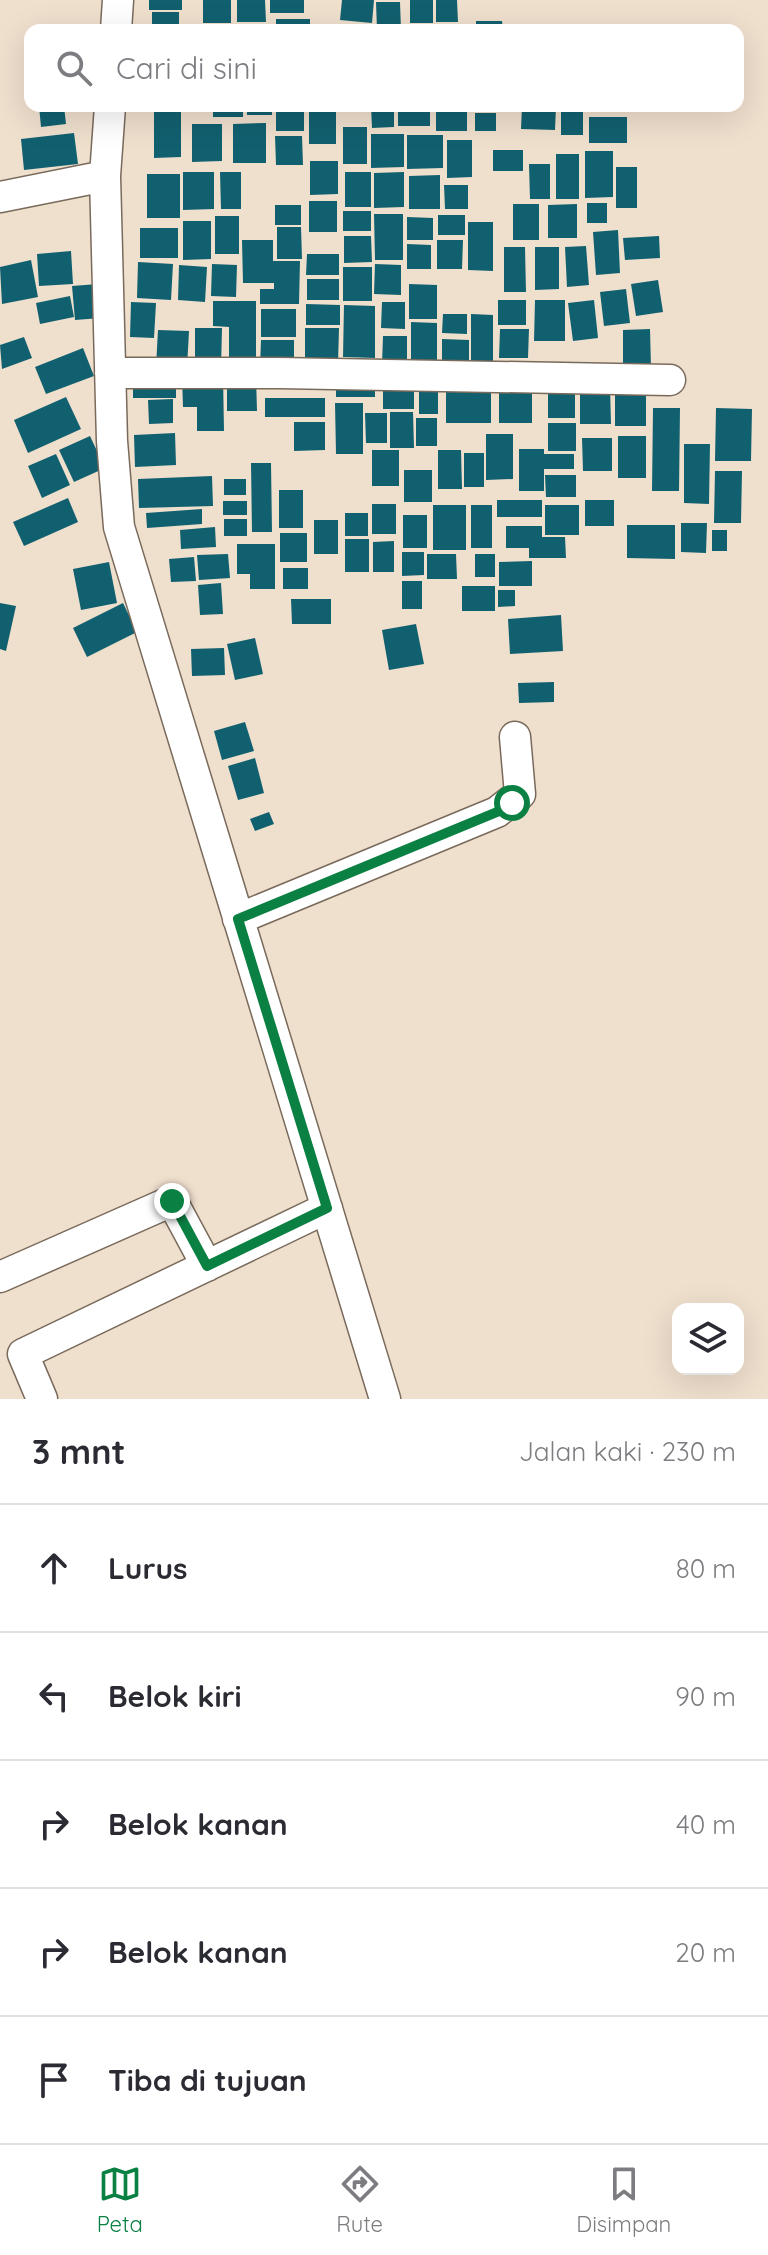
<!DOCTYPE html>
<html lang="id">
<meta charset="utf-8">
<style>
body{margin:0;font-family:Quicksand,sans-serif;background:#f7f7f7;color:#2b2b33}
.controls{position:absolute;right:24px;bottom:24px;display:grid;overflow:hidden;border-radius:16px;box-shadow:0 8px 32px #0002}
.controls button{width:72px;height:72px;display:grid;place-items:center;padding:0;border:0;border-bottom:2px solid #e1e1e2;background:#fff;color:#2b2b33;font:40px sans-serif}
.stop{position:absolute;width:24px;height:24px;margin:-18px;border:6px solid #0b8043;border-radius:50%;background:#fff}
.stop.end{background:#0b8043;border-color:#fff;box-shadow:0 2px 8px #0008}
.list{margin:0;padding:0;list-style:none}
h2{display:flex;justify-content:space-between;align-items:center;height:104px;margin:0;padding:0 32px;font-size:34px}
h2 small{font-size:26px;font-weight:400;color:#7c7c81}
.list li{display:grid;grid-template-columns:52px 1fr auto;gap:24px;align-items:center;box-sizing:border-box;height:128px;padding:0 32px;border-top:2px solid #e1e1e2}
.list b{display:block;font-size:30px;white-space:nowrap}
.list em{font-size:26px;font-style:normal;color:#7c7c81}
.icon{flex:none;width:44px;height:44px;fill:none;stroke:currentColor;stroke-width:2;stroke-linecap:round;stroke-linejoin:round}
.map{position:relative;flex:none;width:768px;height:1399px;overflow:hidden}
.search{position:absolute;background:#fff;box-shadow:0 8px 32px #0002;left:24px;right:24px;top:24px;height:88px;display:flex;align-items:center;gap:20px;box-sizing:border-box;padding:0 28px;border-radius:16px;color:#7c7c81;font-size:30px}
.sheet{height:744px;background:#fff}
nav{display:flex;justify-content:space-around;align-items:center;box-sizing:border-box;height:112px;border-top:2px solid #e1e1e2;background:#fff;font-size:22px;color:#7c7c81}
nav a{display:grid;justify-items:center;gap:4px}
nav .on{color:#0b8043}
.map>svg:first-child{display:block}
.building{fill:#116070}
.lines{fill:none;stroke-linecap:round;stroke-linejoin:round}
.minor-casing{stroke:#796a5b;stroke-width:33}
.minor{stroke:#fff;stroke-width:30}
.route{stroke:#0b8043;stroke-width:10}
</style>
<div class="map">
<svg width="768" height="1399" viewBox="0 0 768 1399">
<rect width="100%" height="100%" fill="#efdfcd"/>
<!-- building -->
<path class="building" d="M149,0H182V10H149Z
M203,0H231V23H203Z
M237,0H265L266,22H237Z
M270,0H304V13H270Z
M342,0H374L372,23L340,20Z
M410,0H433V23H410Z
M436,0H457L458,22H436Z
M376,2H400L401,30H377Z
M152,12H179V30H152Z
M276,19H310V30H276Z
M476,21H502L503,30H476Z
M229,25V30H197V26Z
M265,26V30H234V27Z
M39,106H64L66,124L41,127Z
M213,106H243V117H213Z
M247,106H272V115H247Z
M309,106H336V144H309Z
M371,106H394V127L372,128Z
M398,106H430V126H398Z
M522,106H556L555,130L521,129Z
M561,106H583V135H561Z
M598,106H636V111H598Z
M304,107V131H276V108Z
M436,108H467V131H436Z
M181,111V157L154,158V112Z
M475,113H496V131H475Z
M589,117H627V143H589Z
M266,123V163H233V124Z
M192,124H222V161L192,162Z
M343,127H367V164H343Z
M74,133L78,164L24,170L21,139Z
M371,134H404V167L371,168Z
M407,135H443V168L407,169Z
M275,136H302L303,165H276Z
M447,140H472V177L447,178Z
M493,150H523V171H493Z
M585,151H613V197L585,198Z
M556,154H579V199H556Z
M310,161H338V194L310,195Z
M529,164H550V199H530Z
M616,167H637V208H616Z
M183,172H214V209L183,210Z
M220,172H241V209H221Z
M345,172H371V207H345Z
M404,172V207L374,208V173Z
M147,174H180V218H147Z
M440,175V209H409V176Z
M444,185H468V209H445Z
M309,201H337V232H309Z
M587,203H607V223H587Z
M513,204H539V240H513Z
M577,204V238H548V205Z
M275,205H301V225H275Z
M343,211H371V231H343Z
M374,214H403V260H375Z
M438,215H465V235H438Z
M215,216H239V254H215Z
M407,217L433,218V240H407Z
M183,221H211V259L183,260Z
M468,222H493V271L468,270Z
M277,227H301L302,259H277Z
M140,228H178V258H140Z
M618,230L620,273L596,275L593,232Z
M344,236H371L372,262L344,263Z
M659,236L660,258L625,260L623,238Z
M242,240H273V261H300L299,304H260V289H274V283H243Z
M437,240H463L462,269H437Z
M407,244L431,245V269H407Z
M586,246L589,285L567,287L565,247Z
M504,247H525L526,292H504Z
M535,247H559V289L535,290Z
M71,251L73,284L39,286L37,254Z
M307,254H339V275H306Z
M31,260L38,297L2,304L0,267Z
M138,262L173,264L171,300L137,298Z
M212,264L237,265L236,297L211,296Z
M375,264L401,265V295L374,294Z
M179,265L207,267L205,302L178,300Z
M343,267H372V301H343Z
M307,279H339V300H307Z
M658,280L663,312L636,316L631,284Z
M98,284L101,318L75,320L72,286Z
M409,284L437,285V319H409Z
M626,289L630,323L604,326L600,292Z
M70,296L74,317L40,324L36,303Z
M498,300H526V325H498Z
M535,300H565V341H534Z
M594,300L598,338L573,341L568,303Z
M213,301H256V361H229V327L213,326Z
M131,302L156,303L154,338L130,337Z
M382,302H405V329L381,328Z
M306,304L340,305V325H306Z
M344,305L375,306V358L343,357Z
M261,309H296V337H261Z
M443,314H467V334L442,333Z
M471,314L493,315V366L471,365Z
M411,322L437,323V365L411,364Z
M195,328H222L221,368H195Z
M305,328H339L338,364H305Z
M500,329H529L528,358H499Z
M650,329L651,368H623V330Z
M158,330L189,331L187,368L156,367Z
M383,336H407V365H382Z
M24,337L32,358L2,369L0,345Z
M442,339L469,340V370H442Z
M261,340H294V368H260Z
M83,348L94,376L46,394L35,367Z
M176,375V398H133V376Z
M223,376L224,431H197V407H183L182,377Z
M336,376H375V397H336Z
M256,377L257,411H227V378Z
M383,377H414V409H383Z
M419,378H438V414H419Z
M499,381H532V423H499Z
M548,383H575V418H548Z
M615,383H646V426H615Z
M580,386H610L611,424H580Z
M446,391H491V423H446Z
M66,397L81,429L28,453L14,420Z
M265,398H325V417H265Z
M173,399V423L149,424L148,400Z
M335,403H363V454H336Z
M653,408H680L679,491H652Z
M716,408L752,409L751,461H715Z
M390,412H413L414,448H390Z
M365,413H387V443H366Z
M416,418H437V446H416Z
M294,422H325V450L294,451Z
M548,423H576V451H548Z
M175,433L176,465L135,467L134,435Z
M486,434H513V479L486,480Z
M90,436L105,468L74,482L59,450Z
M618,436H646V478H618Z
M582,438H612V471H583Z
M684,444H710L709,504L684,503Z
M519,449H544V454H574V469H544V491H519Z
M372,450H399V486H372Z
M438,450H461L462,489H438Z
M464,453H484V487H464Z
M56,454L70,485L42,498L28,466Z
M251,463H271L272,532H252Z
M404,470H432V502H404Z
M715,471H742L741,523H714Z
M545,475H576V497H546Z
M212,476L213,506L139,508L138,479Z
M224,479H246V495H224Z
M279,490H303V528H279Z
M68,498L78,522L24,546L13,522Z
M497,500H542V517H497Z
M585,500H614V526H585Z
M223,501H247V515H223Z
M372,504H396V534H372Z
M433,505H466V550H433Z
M471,505H492V548H471Z
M545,505H579V535H545Z
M202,509V524L147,528L146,513Z
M345,513H368V536H345Z
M403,515H427V548H403Z
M224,519H247V536H224Z
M314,520H338V554H314Z
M681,523H707L706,553L681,552Z
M627,525H675V559L627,558Z
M506,526H542V537H565L566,558H529V548H506Z
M215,527L216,547L181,549L180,530Z
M712,530H727V551H712Z
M280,533H307V562H280Z
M345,539H369V572H345Z
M394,541V572H373V542Z
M237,544H275V589H250V574H237Z
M402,552H424V575L402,576Z
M228,554L230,578L199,580L197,555Z
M427,554H456L457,579H427Z
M475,554H495V577H475Z
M194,557L196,581L171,582L169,559Z
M532,561V586H499V562Z
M109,562L117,603L81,610L73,569Z
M283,568H308V589H283Z
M402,581H422V609H402Z
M221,583L223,614L200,615L198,585Z
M462,586H495V611H462Z
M498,590H515V606L498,607Z
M291,599H331V624H292Z
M0,603L16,606L6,651L0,649Z
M123,603L137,632L87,657L73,628Z
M561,615L563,651L510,654L508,619Z
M416,624L424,664L389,670L382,630Z
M255,638L263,674L235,680L227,644Z
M224,648L225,675L192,676L191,649Z
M554,682V702L519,703L518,683Z
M245,722L254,751L222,760L214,731Z
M255,758L264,793L238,800L228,766Z
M269,812L274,824L255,831L250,819Z"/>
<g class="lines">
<defs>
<path id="minor" d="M116,30L118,0
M110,106L105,176L112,441L119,527L385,1399
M0,197L105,176
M110,373H279L670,380
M238,919L497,812L520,794L515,737
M0,1277L172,1201L207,1266
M42,1399L23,1354L327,1208"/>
</defs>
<!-- minor casing -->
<use href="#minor" class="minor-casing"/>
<!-- minor -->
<use href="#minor" class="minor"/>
</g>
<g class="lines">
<!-- route -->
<path class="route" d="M172,1201L207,1266L327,1208L238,919L497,812L512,803"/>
</g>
</svg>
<div class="controls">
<button><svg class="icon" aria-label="layers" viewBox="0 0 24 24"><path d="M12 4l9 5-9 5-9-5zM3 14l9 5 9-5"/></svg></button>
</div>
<div class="stop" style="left:512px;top:803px"></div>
<div class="stop end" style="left:172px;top:1201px"></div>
<div class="search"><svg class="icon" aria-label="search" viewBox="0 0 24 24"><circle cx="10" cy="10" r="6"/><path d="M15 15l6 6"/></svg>Cari di sini</div>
</div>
<section class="sheet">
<h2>3 mnt<small>Jalan kaki · 230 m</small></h2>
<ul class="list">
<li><svg class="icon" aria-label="ahead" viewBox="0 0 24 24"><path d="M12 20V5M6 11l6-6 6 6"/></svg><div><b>Lurus</b></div><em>80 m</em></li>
<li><svg class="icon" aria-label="left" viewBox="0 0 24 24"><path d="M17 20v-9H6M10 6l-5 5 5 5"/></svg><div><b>Belok kiri</b></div><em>90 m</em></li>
<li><svg class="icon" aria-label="right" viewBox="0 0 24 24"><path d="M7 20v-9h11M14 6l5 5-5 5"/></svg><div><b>Belok kanan</b></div><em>40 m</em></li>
<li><svg class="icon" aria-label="right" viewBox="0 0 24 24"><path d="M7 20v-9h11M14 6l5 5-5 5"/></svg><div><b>Belok kanan</b></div><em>20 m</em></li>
<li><svg class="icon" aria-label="arrive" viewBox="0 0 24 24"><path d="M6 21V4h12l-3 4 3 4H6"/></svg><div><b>Tiba di tujuan</b></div></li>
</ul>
</section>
<nav>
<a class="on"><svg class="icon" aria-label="map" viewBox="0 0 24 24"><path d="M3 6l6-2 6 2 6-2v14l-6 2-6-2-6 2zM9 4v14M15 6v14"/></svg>Peta</a>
<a><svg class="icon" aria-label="directions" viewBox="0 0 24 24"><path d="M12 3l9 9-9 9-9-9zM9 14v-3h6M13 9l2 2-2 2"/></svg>Rute</a>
<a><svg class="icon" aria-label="saved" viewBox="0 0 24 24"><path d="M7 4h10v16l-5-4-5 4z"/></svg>Disimpan</a>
</nav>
